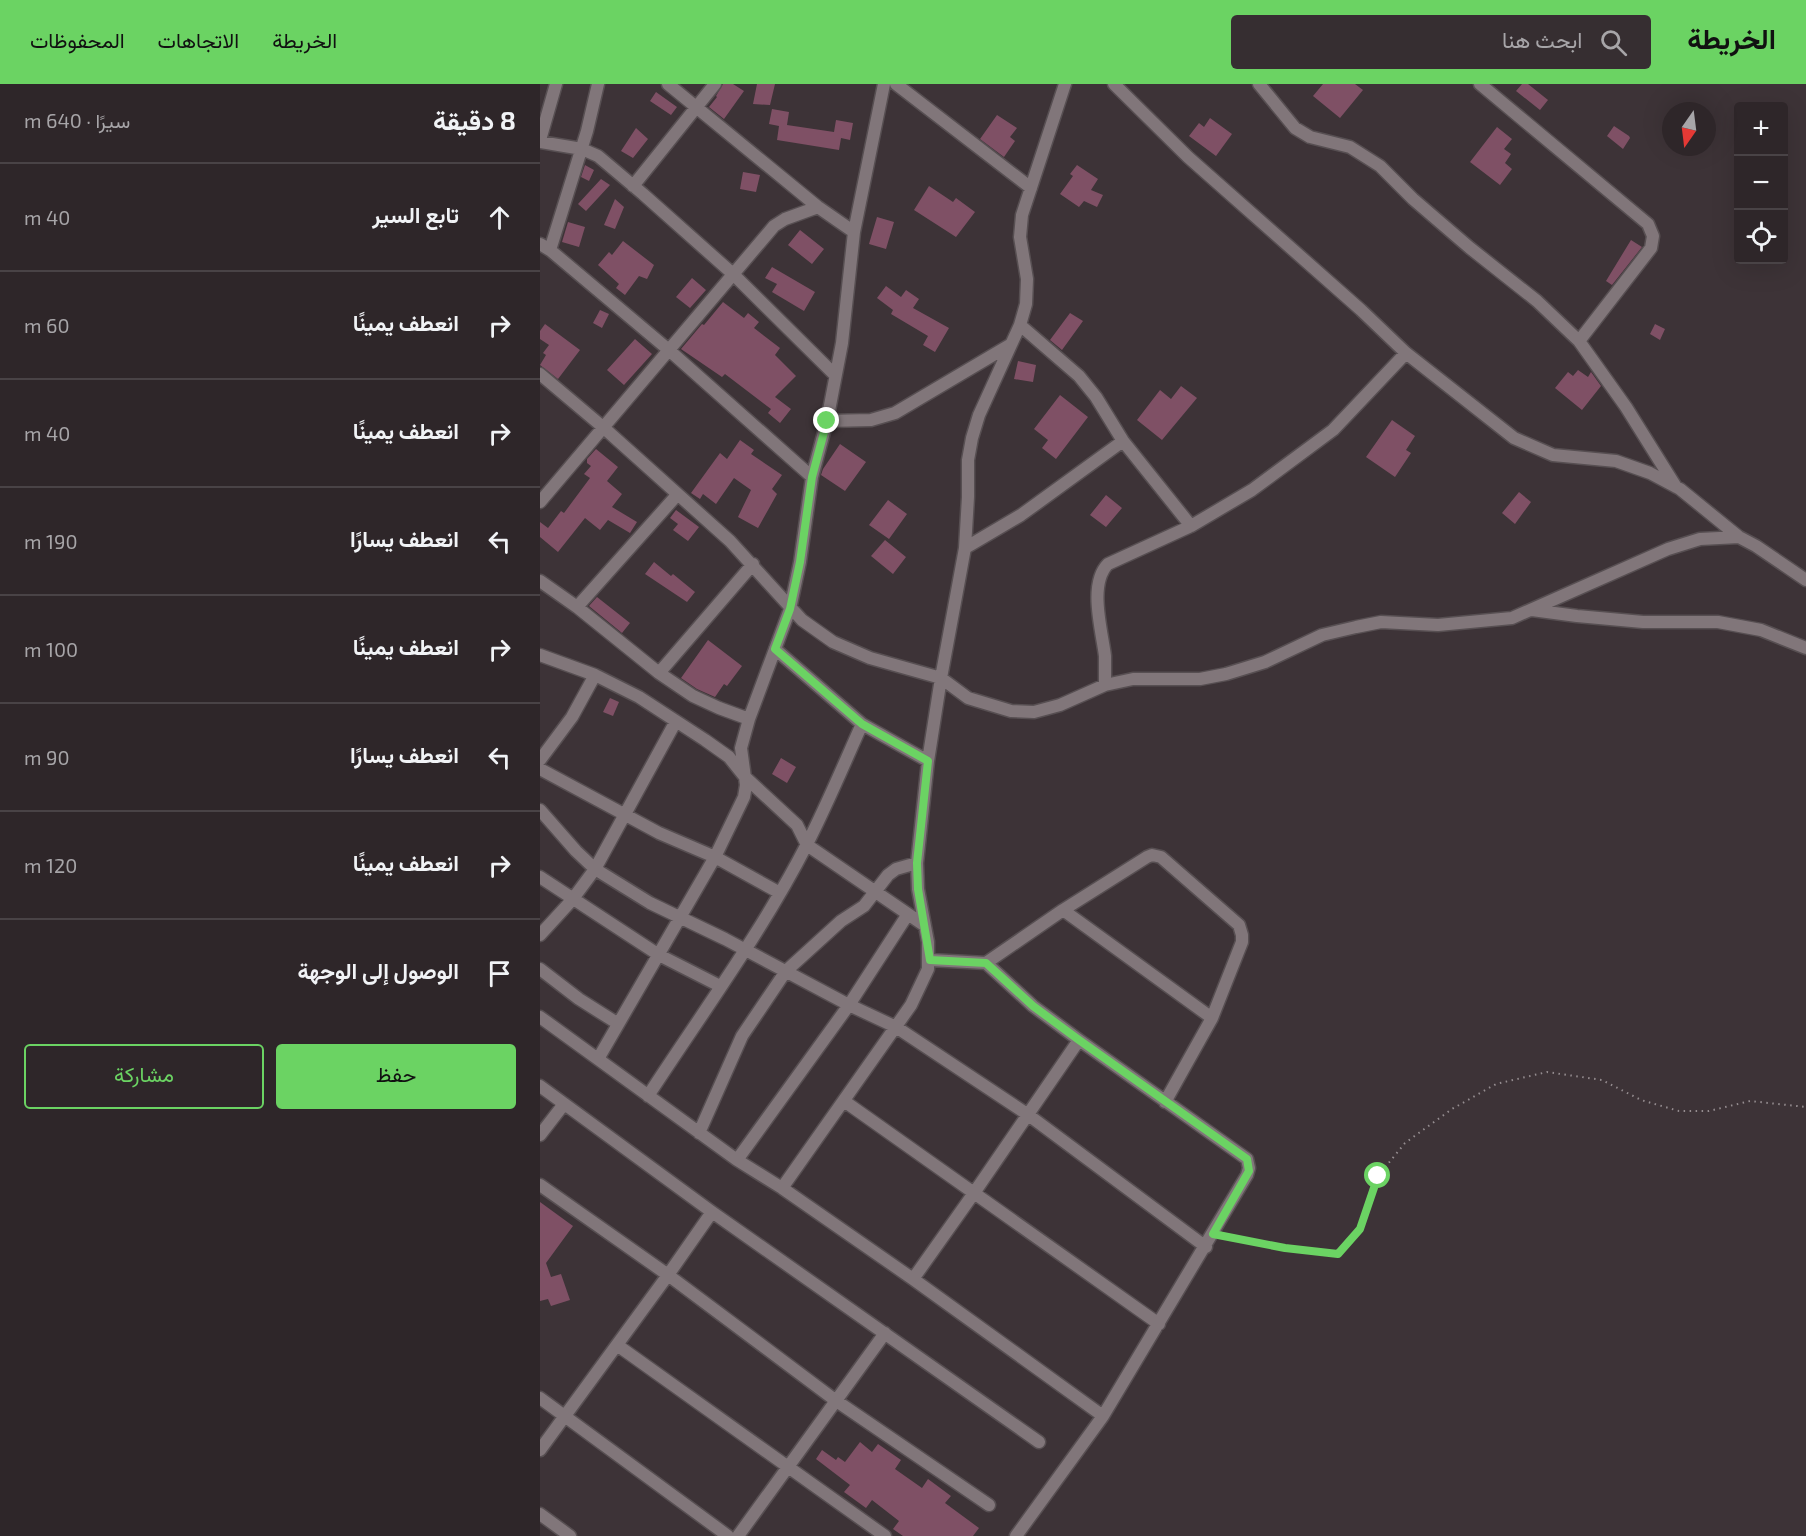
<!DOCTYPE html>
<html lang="ar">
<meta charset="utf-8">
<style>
body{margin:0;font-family:"Exo 2",Vazirmatn,sans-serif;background:#362e31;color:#f1f3f6;direction:rtl}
.controls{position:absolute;right:18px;top:18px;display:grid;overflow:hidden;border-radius:6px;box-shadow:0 6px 24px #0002}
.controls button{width:54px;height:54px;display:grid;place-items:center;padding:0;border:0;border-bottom:2px solid #494346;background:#2e2629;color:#f1f3f6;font:30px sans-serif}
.compass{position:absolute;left:1122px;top:18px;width:54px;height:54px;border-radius:50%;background:#2e2629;box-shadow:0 6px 24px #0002;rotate:194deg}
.stop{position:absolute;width:18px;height:18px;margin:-14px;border:4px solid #6bd363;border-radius:50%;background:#fff}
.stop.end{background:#6bd363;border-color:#fff;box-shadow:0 2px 6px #0008}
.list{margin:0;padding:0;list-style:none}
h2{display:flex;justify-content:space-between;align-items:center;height:78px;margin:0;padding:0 24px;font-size:26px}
h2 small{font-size:20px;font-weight:400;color:#a7a5a8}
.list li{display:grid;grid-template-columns:39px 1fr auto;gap:18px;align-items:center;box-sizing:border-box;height:108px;padding:0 24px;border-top:2px solid #494346}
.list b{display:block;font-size:22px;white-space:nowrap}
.list em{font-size:20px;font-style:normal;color:#a7a5a8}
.actions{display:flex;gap:12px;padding:18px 24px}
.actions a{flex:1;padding:14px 0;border:2px solid #6bd363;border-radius:6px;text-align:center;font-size:21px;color:#6bd363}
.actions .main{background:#6bd363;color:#111}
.icon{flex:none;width:33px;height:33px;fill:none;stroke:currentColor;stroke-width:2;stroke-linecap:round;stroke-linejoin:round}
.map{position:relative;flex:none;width:1266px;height:1452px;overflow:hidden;direction:ltr}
header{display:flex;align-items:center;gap:36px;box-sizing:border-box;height:84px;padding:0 30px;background:#6bd363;color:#111}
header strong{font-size:28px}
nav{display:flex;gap:33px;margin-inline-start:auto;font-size:21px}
.search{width:420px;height:54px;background:#362e31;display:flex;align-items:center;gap:15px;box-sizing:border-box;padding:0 21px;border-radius:6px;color:#a7a5a8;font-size:22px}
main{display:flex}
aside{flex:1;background:#2e2629}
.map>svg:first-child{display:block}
.building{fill:#7f5065}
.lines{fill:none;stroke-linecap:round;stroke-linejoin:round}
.street-casing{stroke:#574f52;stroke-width:15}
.path{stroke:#958d90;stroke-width:2;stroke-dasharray:1.5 4.5;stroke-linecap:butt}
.street{stroke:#81767a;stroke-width:12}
.route{stroke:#6bd363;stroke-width:8}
</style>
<header>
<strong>الخريطة</strong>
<div class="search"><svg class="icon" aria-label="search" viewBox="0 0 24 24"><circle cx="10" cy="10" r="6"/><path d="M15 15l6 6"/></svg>ابحث هنا</div>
<nav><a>الخريطة</a><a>الاتجاهات</a><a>المحفوظات</a></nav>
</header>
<main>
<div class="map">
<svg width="1266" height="1452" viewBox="0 0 1266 1452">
<rect width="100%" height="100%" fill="#3d3337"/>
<!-- building -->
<path class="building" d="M183,0H193L204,7L184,35L169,23L177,13L176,12Z
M217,0H235L230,21L213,20Z
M783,0H815L823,6L800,34L773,12Z
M982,0H988L1008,16L1000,26L976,7Z
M116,8L137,23L131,31L110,17Z
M232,25L249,28L247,41L294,48L296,36L313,39L310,56L301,54L299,66L237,56L239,42L229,40Z
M457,31L477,44L470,53L475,57L464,73L440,55Z
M670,34L692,50L676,72L649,52L659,39L664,43Z
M1074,42L1089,52L1090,54L1083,65L1067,52Z
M957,43L972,55L964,65L971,70L965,79L972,85L960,101L930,78Z
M96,44L108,55L93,74L81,67Z
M45,81L54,86L49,97L41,93Z
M537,81L558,95L551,106L563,111L557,123L544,117L539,123L520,110L533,92L530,90Z
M203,88L220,91L216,108L200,105Z
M61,95L70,101L46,127L38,120Z
M389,102L413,118L416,114L435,128L416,153L374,126Z
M75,115L84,123L75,145L64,141Z
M337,133L354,138L346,165L329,160Z
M28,138L45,143L39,163L22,158Z
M260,146L284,165L272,180L248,161Z
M1091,156L1102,163L1072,201L1066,197Z
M83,157L114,181L107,195L99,192L85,211L76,204L79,200L58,181L69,168L72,171Z
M232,183L275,208L264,227L232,208L237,200L225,194Z
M152,194L166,206L150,224L136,213Z
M346,202L361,213L366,206L379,215L373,224L409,244L395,268L383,261L388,252L351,230L353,226L337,214Z
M183,218L204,234L208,229L219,238L214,244L240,264L235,271L256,292L235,313L251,325L240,339L228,329L231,325L185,290L182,293L141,265L162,240L164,241Z
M60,226L69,230L62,244L53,239Z
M530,229L543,237L522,266L510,256Z
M5,240L40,266L18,295L0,281L6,271L3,269L9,261L0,255V247Z
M1115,240L1125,245L1120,256L1110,250Z
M95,255L112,270L84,301L67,286Z
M478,277L496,281L493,298L474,295Z
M1038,286L1048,293L1051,288L1061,302L1042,326L1015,304L1028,288L1033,292Z
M641,302L657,314L622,356L597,336L620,306L631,315Z
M520,311L548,333L516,375L502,364L508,356L494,345Z
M852,336L875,352L866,366L871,369L855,393L826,373Z
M200,356L214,366L211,370L242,391L232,405L237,410L218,444L198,433L211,406L194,394L176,420L163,410L160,415L151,409L180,369L187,375Z
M300,360L326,378L305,407L281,391L283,385Z
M56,365L78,383L67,397L82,410L72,423L97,438L90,449L68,436L60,446L45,434L18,468L0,453V438L8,444L21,427L24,429L50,394L44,390L51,382L47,379V375Z
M979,408L991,418L975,440L962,429Z
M566,411L582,424L566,443L550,431Z
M348,416L367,430L349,455L329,441Z
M136,426L159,443L148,457L133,446L138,440L130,434Z
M345,456L366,473L353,490L331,472Z
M114,478L131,492L133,490L155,508L147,518L105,490Z
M57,513L90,539L82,549L49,522Z
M168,556L202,582L187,602L184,600L175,613L157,605L141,594Z
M70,614L79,618L73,632L63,628Z
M241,674L256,683L247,699L232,690Z
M0,1118L33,1142L6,1179L11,1193L21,1190L30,1216L11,1222L8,1215L0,1217Z
M320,1358L332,1368L338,1360L361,1376L355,1385L382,1404L388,1395L411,1412L405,1419L439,1444L433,1452H363L353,1445L359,1437L332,1416L326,1424L304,1408L310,1401L276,1375L282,1366L296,1376L298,1373L305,1378Z"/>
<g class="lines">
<defs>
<path id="street" d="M128,0L278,123L314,148
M356,0L491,104
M574,0L648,73L821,226L866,269L974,354L1013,371L1076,377L1110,389L1140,405L1199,453L1216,462L1266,496
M719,0L755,44L770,53L810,63L840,82L873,115L930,164L997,217L1039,257L1086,323L1136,403
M940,0L1108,140L1113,152L1111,164L1039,257
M0,56L16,0
M0,58L42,65L58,72L103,110L193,190L295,291
M93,102L175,0
M0,160L10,166L130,267L272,393
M10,166L47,47L58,0
M480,241L539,292L556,313L583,357L651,442
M0,290L64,344L190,457L262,536L293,558L330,574L401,594L428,614L471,627L494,628L520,621L565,601L593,595H660L686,590L725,578L782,551L816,543L841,538L898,541L972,534L1128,465L1160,455L1199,453
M287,337L331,336L355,329L470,261
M0,418L234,142L245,135L278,123
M425,464L481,431L583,357
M0,497L37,523L119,589L153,612L179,624L209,635
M37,523L137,411
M992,526L1037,532L1103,538H1178L1221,546L1266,564
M235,565L322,640L388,677
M0,571L55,591L99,613L165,656L189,673L205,693L257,741L267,761L384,841
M119,589L213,480
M565,601C565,592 565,582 565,572C562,547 548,500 568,480L651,442L712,406L793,346L866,269
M0,676L32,633L55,591
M0,685L119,749L175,773L240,809
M0,726L36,767L55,785L110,819L185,855L309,921L356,943L487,1030L666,1163
M0,793L119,871L180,902
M523,826L672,934
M0,851L32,816L55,785L136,637
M390,876L446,879L493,922L539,956L707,1075L709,1084L707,1091L563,1332L476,1452
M446,879L523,826L607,773L612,771L621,773L699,841L702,851V858L672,934L625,1018
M0,885L39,915L77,939
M0,933L197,1076L242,1104L373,1195L563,1332
M58,975L175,773L204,713L206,701L201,664L209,635L250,525L260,478L272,393L287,337L302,259L314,148L344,0
M0,1002L172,1128L499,1358
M108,1012C162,929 222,848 267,760C287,721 304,680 322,640
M304,1017L619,1240
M159,1049L202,952L246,887L301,837L324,822L348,791L356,785L377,779
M0,1051L24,1020
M197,1076L309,921L368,830
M0,1101L128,1191L295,1316L449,1421
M242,1104L371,921L388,885V858L378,805L377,779L388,677L401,594L425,464L428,413V376L432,354L439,331L480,241L486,220L487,195L480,153L482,131L525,0
M373,1195L434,1109L539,956
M77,1261L345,1452
M0,1314L188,1452
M0,1366L128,1191L172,1128
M0,1430L30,1452
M198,1452L345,1249"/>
</defs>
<!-- street casing -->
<use href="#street" class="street-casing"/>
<!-- path -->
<path class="path" d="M684,1152L745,1164L798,1170L820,1145L838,1092L865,1059L912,1025L956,1000L1007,988L1062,996L1101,1016L1139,1027H1169L1210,1017L1266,1023"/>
<!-- street -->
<use href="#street" class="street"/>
</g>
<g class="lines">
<!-- route -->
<path class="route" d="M287,337L272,393L260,478L250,525L235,565L322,640L388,677L377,779L378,805L390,876L446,879L493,922L539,956L707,1075L709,1087L673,1150L745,1164L798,1170L820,1145L838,1092"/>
</g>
</svg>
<div class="controls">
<button>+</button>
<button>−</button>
<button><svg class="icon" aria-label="locate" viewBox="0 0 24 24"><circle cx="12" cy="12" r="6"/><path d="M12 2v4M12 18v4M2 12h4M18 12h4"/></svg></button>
</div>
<svg class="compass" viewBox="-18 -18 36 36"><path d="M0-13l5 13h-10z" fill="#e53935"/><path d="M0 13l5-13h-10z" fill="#a7a5a8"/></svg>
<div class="stop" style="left:838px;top:1092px"></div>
<div class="stop end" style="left:287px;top:337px"></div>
</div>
<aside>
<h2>8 دقيقة<small>سيرًا · 640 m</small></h2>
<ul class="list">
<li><svg class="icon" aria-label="ahead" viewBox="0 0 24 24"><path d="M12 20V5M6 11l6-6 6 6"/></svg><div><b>تابع السير</b></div><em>40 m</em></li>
<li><svg class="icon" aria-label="right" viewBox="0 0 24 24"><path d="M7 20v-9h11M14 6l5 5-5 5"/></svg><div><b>انعطف يمينًا</b></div><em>60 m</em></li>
<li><svg class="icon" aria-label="right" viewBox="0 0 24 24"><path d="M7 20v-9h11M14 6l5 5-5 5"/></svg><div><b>انعطف يمينًا</b></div><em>40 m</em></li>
<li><svg class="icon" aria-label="left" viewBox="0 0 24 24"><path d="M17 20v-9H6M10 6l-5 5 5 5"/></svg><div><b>انعطف يسارًا</b></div><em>190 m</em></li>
<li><svg class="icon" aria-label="right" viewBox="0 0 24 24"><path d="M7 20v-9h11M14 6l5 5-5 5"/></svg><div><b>انعطف يمينًا</b></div><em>100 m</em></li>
<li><svg class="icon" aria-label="left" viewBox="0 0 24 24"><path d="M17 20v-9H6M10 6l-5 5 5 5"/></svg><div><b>انعطف يسارًا</b></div><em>90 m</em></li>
<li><svg class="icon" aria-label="right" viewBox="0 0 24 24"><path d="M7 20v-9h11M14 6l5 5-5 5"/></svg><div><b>انعطف يمينًا</b></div><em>120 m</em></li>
<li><svg class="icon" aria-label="arrive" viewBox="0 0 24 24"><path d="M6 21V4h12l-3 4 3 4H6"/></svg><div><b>الوصول إلى الوجهة</b></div></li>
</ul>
<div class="actions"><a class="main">حفظ</a><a>مشاركة</a></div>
</aside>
</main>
